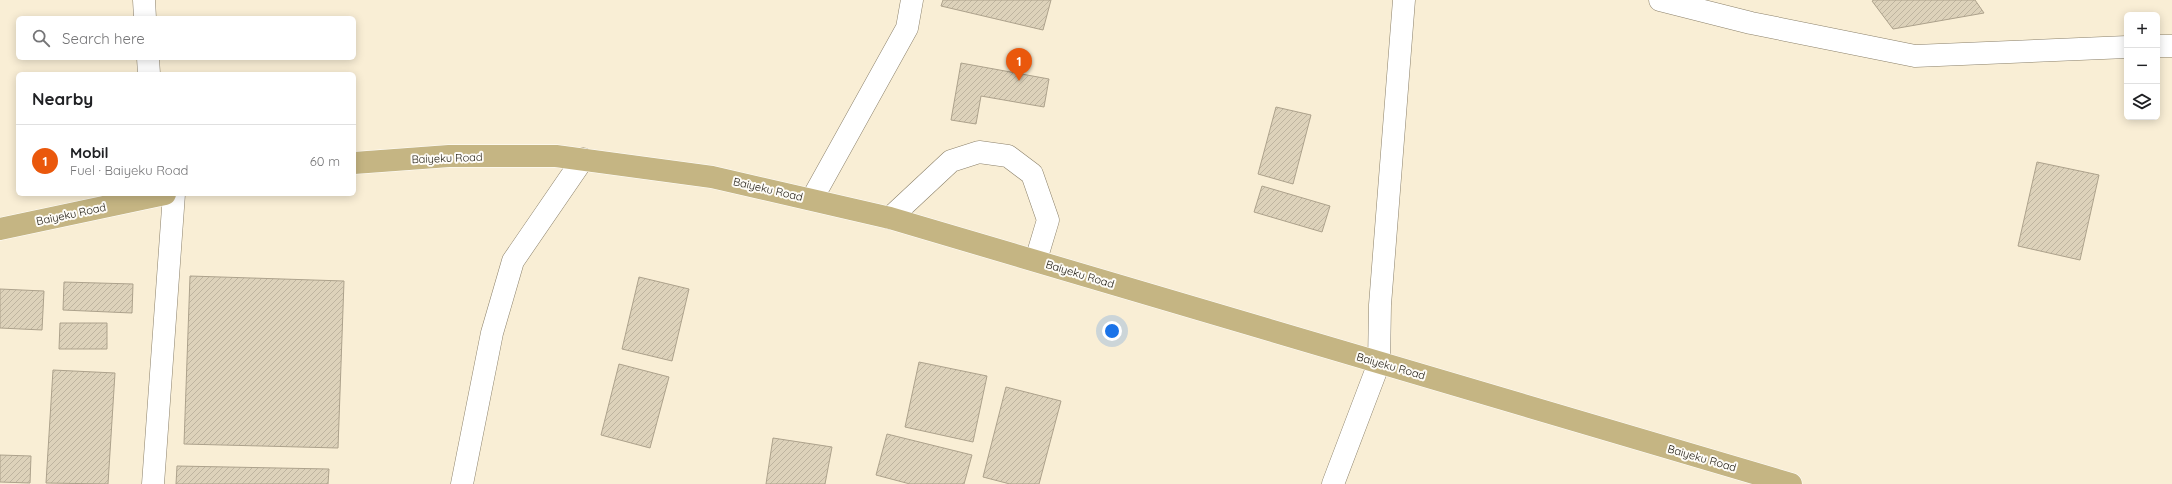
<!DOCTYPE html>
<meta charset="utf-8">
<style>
body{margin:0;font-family:Quicksand,sans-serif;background:#f2f2f2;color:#202124}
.controls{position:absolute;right:12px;top:12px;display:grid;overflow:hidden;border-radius:6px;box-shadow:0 2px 10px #0003}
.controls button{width:36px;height:36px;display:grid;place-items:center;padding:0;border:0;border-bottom:1px solid #e0e0e0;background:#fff;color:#202124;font:20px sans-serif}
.you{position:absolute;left:1112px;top:331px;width:14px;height:14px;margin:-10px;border:3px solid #fff;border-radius:50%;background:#1a73e8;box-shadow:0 0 0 6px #1a73e833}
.badge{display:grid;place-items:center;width:26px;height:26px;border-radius:50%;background:#ea580c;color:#fff;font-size:13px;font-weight:700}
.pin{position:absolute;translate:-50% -33px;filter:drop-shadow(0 1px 2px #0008)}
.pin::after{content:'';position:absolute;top:21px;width:14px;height:12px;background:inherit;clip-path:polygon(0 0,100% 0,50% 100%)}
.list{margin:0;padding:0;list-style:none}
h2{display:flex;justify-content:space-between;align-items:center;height:52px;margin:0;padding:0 16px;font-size:17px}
h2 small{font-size:13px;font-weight:400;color:#757577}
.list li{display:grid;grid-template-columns:26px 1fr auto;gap:12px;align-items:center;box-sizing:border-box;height:72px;padding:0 16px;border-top:1px solid #e0e0e0}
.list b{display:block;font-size:15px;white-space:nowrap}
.list p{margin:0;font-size:13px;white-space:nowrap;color:#757577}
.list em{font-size:13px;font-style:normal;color:#757577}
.icon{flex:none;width:22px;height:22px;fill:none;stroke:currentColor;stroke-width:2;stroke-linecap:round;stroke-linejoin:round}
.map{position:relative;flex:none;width:2172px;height:484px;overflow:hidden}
.search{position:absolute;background:#fff;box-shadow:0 2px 10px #0003;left:16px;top:16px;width:340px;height:44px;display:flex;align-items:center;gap:10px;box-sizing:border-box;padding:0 14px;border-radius:6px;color:#757577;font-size:15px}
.panel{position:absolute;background:#fff;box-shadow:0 2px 10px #0003;left:16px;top:72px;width:340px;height:124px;border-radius:6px}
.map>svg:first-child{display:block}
.building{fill:url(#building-hatch);stroke:#ada28c}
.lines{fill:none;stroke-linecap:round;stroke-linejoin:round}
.minor-casing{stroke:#8b806a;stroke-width:23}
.major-casing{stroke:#fff;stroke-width:23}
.minor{stroke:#fff;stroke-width:22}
.major{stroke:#c5b583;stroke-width:22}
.labels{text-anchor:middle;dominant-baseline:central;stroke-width:4;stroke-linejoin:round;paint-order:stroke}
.street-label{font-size:11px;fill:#242017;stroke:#fefcf7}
</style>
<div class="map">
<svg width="2172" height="484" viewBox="0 0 2172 484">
<defs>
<pattern id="building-hatch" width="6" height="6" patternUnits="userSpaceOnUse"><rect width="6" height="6" fill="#ddd2ba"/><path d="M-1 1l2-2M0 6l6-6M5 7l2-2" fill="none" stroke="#beb49f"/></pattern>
</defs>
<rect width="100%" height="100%" fill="#f9eed5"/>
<!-- building -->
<path class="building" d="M943,0H1051L1043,30L941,6Z
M1874,0H1975L1984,13L1893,29L1872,1Z
M961,63L1049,79L1044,107L981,96L976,124L951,120Z
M1276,107L1311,115L1293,184L1258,174Z
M2037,162L2099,175L2080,260L2018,246Z
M1262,186L1330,206L1322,232L1254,212Z
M190,276L344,281L338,448L184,444Z
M639,277L689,289L672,361L622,349Z
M64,282L133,284L132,313L63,310Z
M0,289L44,291L42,330L0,328Z
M60,323H107V349H59Z
M919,362L987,376L973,442L905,427Z
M619,364L669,377L650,448L601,435Z
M53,370L115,373L108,484L46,483Z
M1006,387L1061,401L1039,484H1010L983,477Z
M887,434L972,455L964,484H910L876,475Z
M773,438L832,447L825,484H766Z
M0,455L31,456L30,483L0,482Z
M177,466L329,469L328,484H176Z"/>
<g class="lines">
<defs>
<path id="minor" d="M144,0L145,18
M1660,0L1751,23L1915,56L2127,47
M2157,46H2172
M148,58L149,74
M812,199L907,28L912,0
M890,218L951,161L979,152L1008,156L1032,174L1048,220L1036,260
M153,484L174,194
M462,484L492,333L513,261L583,159
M1333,484L1379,363L1380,305L1404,0"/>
<path id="major" d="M354,163L449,156H556L712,177L890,218L1791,484
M0,229L165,194"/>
</defs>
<!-- minor casing -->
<use href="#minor" class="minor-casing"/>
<!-- major casing -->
<use href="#major" class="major-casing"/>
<!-- minor -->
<use href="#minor" class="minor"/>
<!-- major -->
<use href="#major" class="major"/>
</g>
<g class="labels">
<!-- street labels -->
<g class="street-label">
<text transform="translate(447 158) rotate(-2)">Baiyeku Road</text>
<text transform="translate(768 189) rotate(13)">Baiyeku Road</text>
<text transform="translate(71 214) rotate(-12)">Baiyeku Road</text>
<text transform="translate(1080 274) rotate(17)">Baiyeku Road</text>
<text transform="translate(1391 366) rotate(16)">Baiyeku Road</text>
<text transform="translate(1702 458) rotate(16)">Baiyeku Road</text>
</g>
</g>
</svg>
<div class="controls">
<button>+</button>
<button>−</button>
<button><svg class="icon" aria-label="layers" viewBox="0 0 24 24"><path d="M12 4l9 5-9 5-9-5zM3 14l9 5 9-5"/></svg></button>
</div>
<div class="you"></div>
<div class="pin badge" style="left:1019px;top:81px">1</div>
<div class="search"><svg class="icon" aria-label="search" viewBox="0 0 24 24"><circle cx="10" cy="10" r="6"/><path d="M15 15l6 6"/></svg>Search here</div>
<section class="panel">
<h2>Nearby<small></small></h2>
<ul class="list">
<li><span class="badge">1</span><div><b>Mobil</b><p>Fuel · Baiyeku Road</p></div><em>60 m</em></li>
</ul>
</section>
</div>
